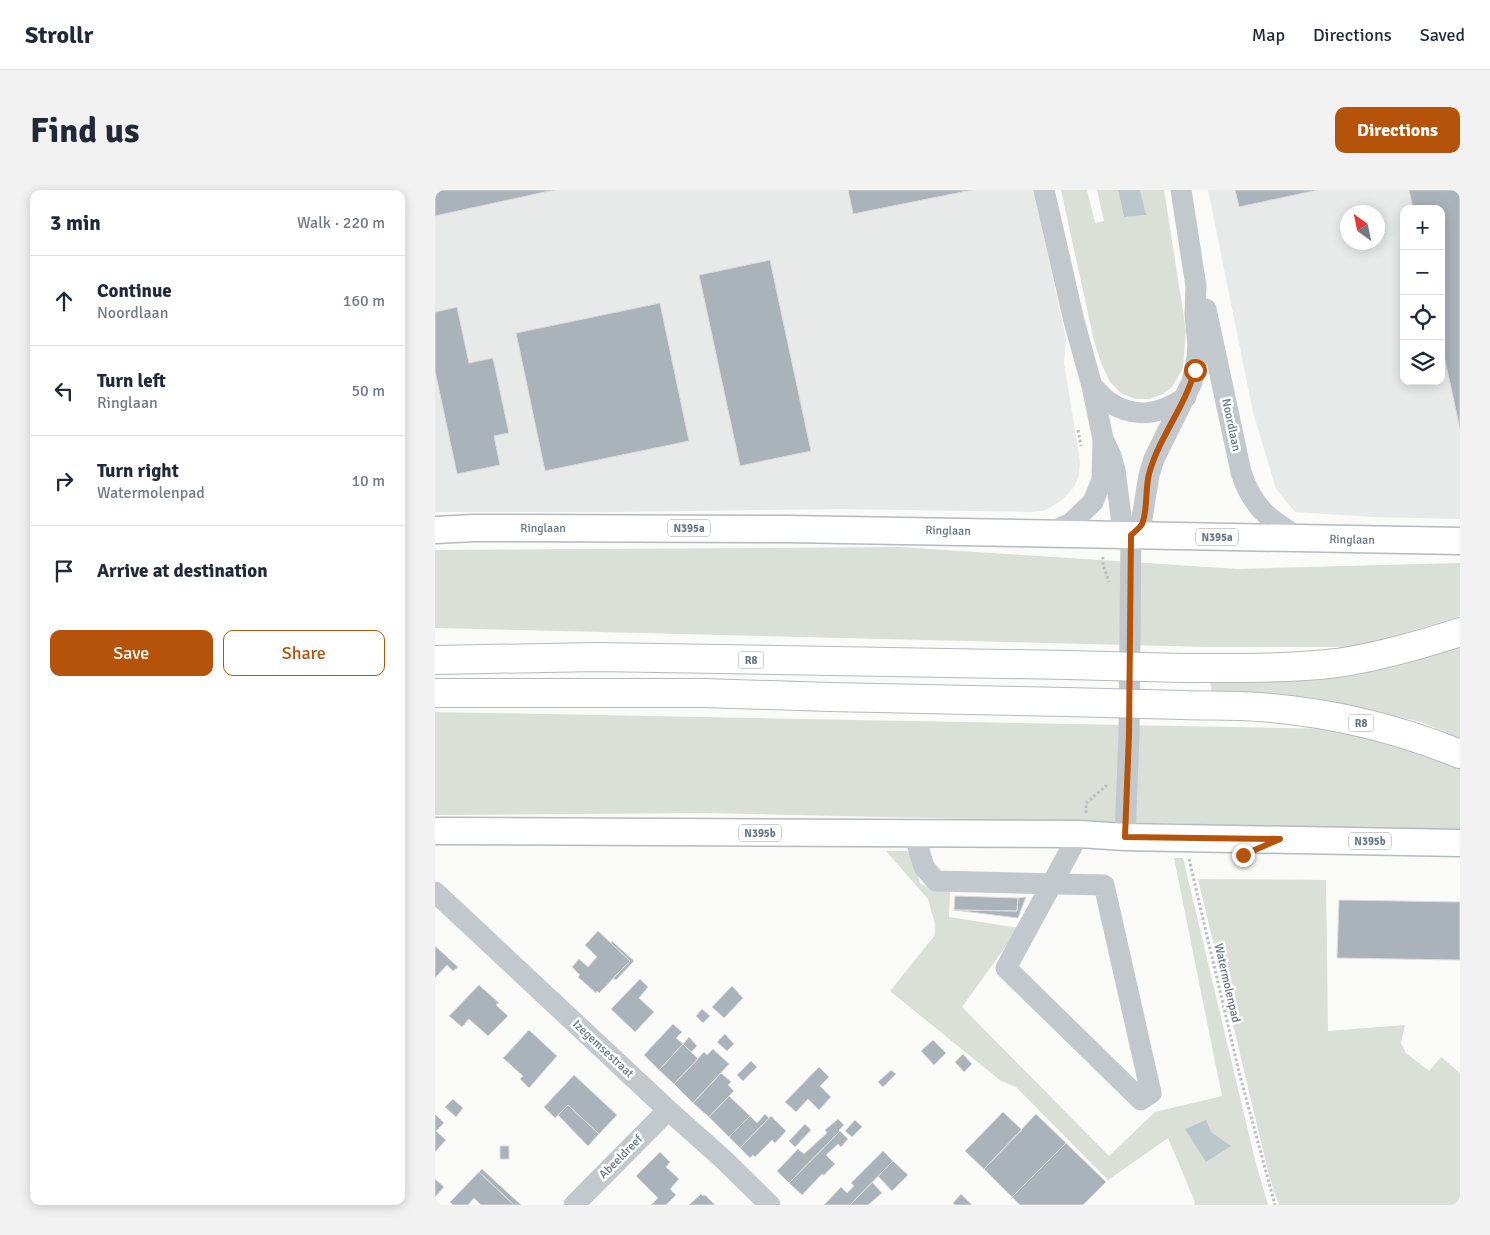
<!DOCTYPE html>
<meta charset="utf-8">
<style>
body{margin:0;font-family:Signika,sans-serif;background:#f2f2f3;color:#1f2937}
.controls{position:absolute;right:15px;top:15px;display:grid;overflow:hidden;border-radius:10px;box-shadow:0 2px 12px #0003}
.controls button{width:45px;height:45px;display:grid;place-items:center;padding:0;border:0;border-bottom:1px solid #e0e1e3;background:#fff;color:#1f2937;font:25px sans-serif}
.compass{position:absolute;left:905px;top:15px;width:45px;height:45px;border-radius:50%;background:#fff;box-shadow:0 2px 12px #0003;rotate:327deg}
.stop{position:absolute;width:15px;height:15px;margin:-11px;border:4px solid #b45309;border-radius:50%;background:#fff}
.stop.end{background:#b45309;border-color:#fff;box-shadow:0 1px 5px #0008}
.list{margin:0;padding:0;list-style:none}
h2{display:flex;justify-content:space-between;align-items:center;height:65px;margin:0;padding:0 20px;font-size:21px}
h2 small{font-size:16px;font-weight:400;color:#747a83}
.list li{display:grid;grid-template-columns:32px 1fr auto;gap:15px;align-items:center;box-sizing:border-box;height:90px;padding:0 20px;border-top:1px solid #e0e1e3}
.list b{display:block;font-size:19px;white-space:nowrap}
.list p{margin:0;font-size:16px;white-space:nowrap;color:#747a83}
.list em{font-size:16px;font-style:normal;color:#747a83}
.actions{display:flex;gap:10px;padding:15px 20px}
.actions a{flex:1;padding:11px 0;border:1px solid #b45309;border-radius:10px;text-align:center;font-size:18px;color:#b45309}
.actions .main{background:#b45309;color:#fff}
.icon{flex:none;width:28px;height:28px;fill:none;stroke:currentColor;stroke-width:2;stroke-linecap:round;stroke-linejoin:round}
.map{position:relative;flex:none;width:1025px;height:1015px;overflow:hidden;border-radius:10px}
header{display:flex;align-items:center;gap:30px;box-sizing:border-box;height:70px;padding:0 25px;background:#fff;border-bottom:1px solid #e0e1e3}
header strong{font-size:24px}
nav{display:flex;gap:28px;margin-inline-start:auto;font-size:18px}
.intro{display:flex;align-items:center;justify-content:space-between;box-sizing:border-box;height:120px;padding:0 30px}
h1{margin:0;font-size:35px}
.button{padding:12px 22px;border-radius:10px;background:#b45309;color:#fff;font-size:18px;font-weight:700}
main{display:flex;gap:30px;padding:0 30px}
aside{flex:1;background:#fff;border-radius:10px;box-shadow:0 2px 12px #0003}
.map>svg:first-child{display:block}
.built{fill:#e8e9e9;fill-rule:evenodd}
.green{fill:#dadfd7;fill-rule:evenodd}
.water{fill:#bbc7cb}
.building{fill:#aab3b9;stroke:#dcdcda}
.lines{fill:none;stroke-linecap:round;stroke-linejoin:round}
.major-casing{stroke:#b5babe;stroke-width:29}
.highway-casing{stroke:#b4b9bd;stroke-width:30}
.path{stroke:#bbbfc2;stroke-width:3;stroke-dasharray:2.5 2.5;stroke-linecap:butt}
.minor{stroke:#c3c8cc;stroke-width:21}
.major{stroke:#fff;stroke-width:26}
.highway{stroke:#fff;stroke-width:28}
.highway-bridge-casing{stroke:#b4b9bd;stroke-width:30;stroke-linecap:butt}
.highway-bridge{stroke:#fff;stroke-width:28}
.route{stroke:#b45309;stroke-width:6}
.labels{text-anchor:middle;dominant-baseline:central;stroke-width:5;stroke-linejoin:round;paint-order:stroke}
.shield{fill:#fff;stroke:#939fa8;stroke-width:1}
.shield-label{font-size:11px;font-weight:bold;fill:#657683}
.street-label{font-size:12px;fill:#657683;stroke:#fff}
</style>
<header>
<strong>Strollr</strong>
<nav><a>Map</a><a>Directions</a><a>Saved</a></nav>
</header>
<div class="intro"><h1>Find us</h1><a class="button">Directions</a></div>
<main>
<aside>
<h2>3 min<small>Walk · 220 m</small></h2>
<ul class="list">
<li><svg class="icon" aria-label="ahead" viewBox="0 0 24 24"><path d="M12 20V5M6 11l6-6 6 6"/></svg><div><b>Continue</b><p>Noordlaan</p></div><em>160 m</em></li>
<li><svg class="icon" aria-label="left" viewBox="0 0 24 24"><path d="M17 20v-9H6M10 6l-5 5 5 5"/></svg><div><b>Turn left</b><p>Ringlaan</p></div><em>50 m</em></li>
<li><svg class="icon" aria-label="right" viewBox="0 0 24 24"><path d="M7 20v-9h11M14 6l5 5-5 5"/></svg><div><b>Turn right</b><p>Watermolenpad</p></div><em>10 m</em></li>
<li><svg class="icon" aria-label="arrive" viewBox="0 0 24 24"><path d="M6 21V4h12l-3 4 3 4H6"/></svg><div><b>Arrive at destination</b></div></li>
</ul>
<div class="actions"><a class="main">Save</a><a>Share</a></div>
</aside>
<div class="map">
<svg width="1025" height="1015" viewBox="0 0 1025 1015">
<rect width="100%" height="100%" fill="#fafaf8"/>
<!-- built -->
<path class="built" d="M0,0H599L631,149L629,173L645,271L644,286L639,297L626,311L611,320L597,322L405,319L183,322H0Z
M773,0H1025V329L938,327L860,322L841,299L818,222ZM969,19H1006V191H969ZM912,22H942V52H912Z"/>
<!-- green -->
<path class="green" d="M626,0H652L660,33L669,31L662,0H683L689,27L710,25L705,0H729L751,140L748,178L737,197L728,204L714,209H701L687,204L675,192L666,173L659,151Z
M465,357L802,379L1025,373V426L924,457H775L0,438V360Z
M1025,456V548L986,532L879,508L777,503L775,492L824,493L921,480Z
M0,522L904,539L959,554L1025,579V640L269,623L0,625Z
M451,661H475L485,693L499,701L515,700L514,727L584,738L527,817L674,966L720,922L787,906L739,668H748L820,970L833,1015H759L760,1012L733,948L673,990L581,897L566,891L455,801L500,745V734L493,709ZM775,942L795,956L771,972Z
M763,689L891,690L893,841L970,835L966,853L971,863L994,881L1006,867L1025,883V1015H844L835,989Z"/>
<!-- water -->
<path class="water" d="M683,0H705L711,25L689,27Z
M771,930L776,942L796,956L771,972L750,939Z"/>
<!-- building -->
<path class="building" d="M0,0H119L0,26Z
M413,0H537L418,24Z
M800,0H883L804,17Z
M974,0H1025V239L1006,152V19H978Z
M335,70L376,261L305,276L264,85Z
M225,113L254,251L110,281L81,143Z
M22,117L34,173L58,168L74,243L59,246L65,275L22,284L0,181V122Z
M520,706L583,708L582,721L519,720Z
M591,707L583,728L519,720L582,721L583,708Z
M904,710L1025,712V770L902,768Z
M163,741L195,771L164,803L162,801L161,803L143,787L145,785L137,777L144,769L153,777L162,767L150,755Z
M177,751L199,771L181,790L178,788L195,771L176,753Z
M0,756L23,777L18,781L12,775L0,788Z
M205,789L213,797L204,808L219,822L200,842L176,819Z
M44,795L64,813L61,815L73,826L53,846L34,829L27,837L14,826Z
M297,796L308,808L289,828L277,817Z
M267,819L275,826L268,833L261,826Z
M238,834L247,842L241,848L248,854L224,880L209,865Z
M94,840L122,866L94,898L85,889L88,886L68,868Z
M290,844L299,854L292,861L282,852Z
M254,847L262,856L256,862L248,854Z
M498,850L511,863L499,875L486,861Z
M248,854L263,869L239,894L224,880Z
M278,859L294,874L258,913L239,894L269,862L272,865Z
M528,864L537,874L529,882L520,872Z
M316,871L322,877L308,891L302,885Z
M384,877L394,887L385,896L396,907L384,920L373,909L361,922L350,912Z
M456,880L461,884L448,897L443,892Z
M286,883L296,892L293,895L299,901L274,927L258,913Z
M139,885L182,925L164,944L133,915L120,928L109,917Z
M294,906L315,926L294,947L274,927Z
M18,909L28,918L21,927L10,917Z
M133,915L164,944L153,956L123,925Z
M568,922L587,940L549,979L530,961Z
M0,924L9,933L1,941L11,950L0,962Z
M330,924L334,928L305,958L294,947L315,926L322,933Z
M601,924L631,953L577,1007L549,979Z
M336,926L351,941L340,953L337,950L320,967L318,965L315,968L305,958Z
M403,929L409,935L404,940L405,941L354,993L342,981L363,959L369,964L392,943L390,940Z
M420,930L427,937L417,947L410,941Z
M370,934L376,940L360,957L354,951Z
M405,941L413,949L406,957L403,954L391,965L400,974L389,985L387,984L367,1005L354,993Z
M631,953L671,992L648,1015H585L577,1007Z
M65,956H74V969H65Z
M448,961L458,971L415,1015H389L406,997L412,1003L419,996L416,993Z
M225,962L235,972L231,977L244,989L235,999L241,1005L231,1015H216L223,1008L201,986Z
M458,971L473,985L457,1001L443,986Z
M47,979L86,1015H79L44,982Z
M44,982L79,1015H46L39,1008L33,1015H18L15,1012Z
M0,989L9,997L0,1007Z
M437,992L447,1003L433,1015H415Z
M266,1004L268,1006L270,1005L280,1015H254Z
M526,1004L537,1015H520L518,1013Z"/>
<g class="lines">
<defs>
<path id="major" d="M0,340L39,338L352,339L1025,351
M0,641L644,644L690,647L1025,653"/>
<path id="highway" d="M0,470L162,467L633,475
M748,478C799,478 851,479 902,473C944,467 985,455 1025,442
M0,503H269L395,507L632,512
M747,515C772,516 798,515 824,517C893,522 961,538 1025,564"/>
</defs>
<!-- major casing -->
<use href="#major" class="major-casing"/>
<!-- highway casing -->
<use href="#highway" class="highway-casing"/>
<!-- path -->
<path class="path" d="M643,240L646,256
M668,367V375L674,392
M651,623V613L671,596V593
M754,669L804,882L840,1015"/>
<!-- minor -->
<path class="minor" d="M609,0L639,131L657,196L668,249L667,290L658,312L636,333L614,343
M771,119L806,282C817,317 835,331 866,348
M657,196C663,201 668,208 674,212C701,230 726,224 751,207
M668,249L676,266L680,280L687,334L696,345L694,544L690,647
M696,345L706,335L714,285L719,269L757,192L762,168L763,155L760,124L761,96L746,0
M479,643L489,677L501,691L669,695L716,903L706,910L571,778L644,644
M0,702L233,920L287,968L335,1015
M139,1015L233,920"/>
<!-- major -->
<use href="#major" class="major"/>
<!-- highway -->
<use href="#highway" class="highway"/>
<defs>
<path id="highway-bridge" d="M633,475L748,478
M632,512L747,515"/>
</defs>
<!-- highway-bridge casing -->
<use href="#highway-bridge" class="highway-bridge-casing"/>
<!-- highway-bridge -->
<use href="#highway-bridge" class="highway-bridge"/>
</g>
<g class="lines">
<!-- route -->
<path class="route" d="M760,180C750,217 724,247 714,284C710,299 713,320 707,334C705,338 699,342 696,345L694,544L690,647L845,649L808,665"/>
</g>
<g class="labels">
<!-- shield labels -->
<g class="shield">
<rect x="233" y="329.5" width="42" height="17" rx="4"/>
<rect x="761" y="338.5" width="42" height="17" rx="4"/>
<rect x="303.5" y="461.5" width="25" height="17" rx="4"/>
<rect x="913.5" y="524.5" width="25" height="17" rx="4"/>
<rect x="304" y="634.5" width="42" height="17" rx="4"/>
<rect x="914" y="642.5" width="42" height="17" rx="4"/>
</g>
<g class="shield-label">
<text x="254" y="338">N395a</text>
<text x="782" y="347">N395a</text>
<text x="316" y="470">R8</text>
<text x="926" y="533">R8</text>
<text x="325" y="643">N395b</text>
<text x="935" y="651">N395b</text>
</g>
<!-- street labels -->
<g class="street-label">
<text transform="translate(796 235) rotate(78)">Noordlaan</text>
<text x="108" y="338">Ringlaan</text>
<text transform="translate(513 341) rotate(1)">Ringlaan</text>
<text transform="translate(917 350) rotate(1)">Ringlaan</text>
<text transform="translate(792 793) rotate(77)">Watermolenpad</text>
<text transform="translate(168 859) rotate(43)">Izegemsestraat</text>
<text transform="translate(186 967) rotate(-45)">Abeeldreef</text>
</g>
</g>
</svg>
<div class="controls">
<button>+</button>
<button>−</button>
<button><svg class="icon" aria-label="locate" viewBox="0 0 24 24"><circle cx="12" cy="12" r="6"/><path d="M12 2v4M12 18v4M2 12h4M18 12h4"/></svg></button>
<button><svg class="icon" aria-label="layers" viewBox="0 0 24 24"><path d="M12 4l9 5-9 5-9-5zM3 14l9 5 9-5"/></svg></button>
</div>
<svg class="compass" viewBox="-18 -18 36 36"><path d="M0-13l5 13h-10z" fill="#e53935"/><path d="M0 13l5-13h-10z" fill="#747a83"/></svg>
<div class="stop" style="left:760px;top:180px"></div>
<div class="stop end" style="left:808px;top:665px"></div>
</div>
</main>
